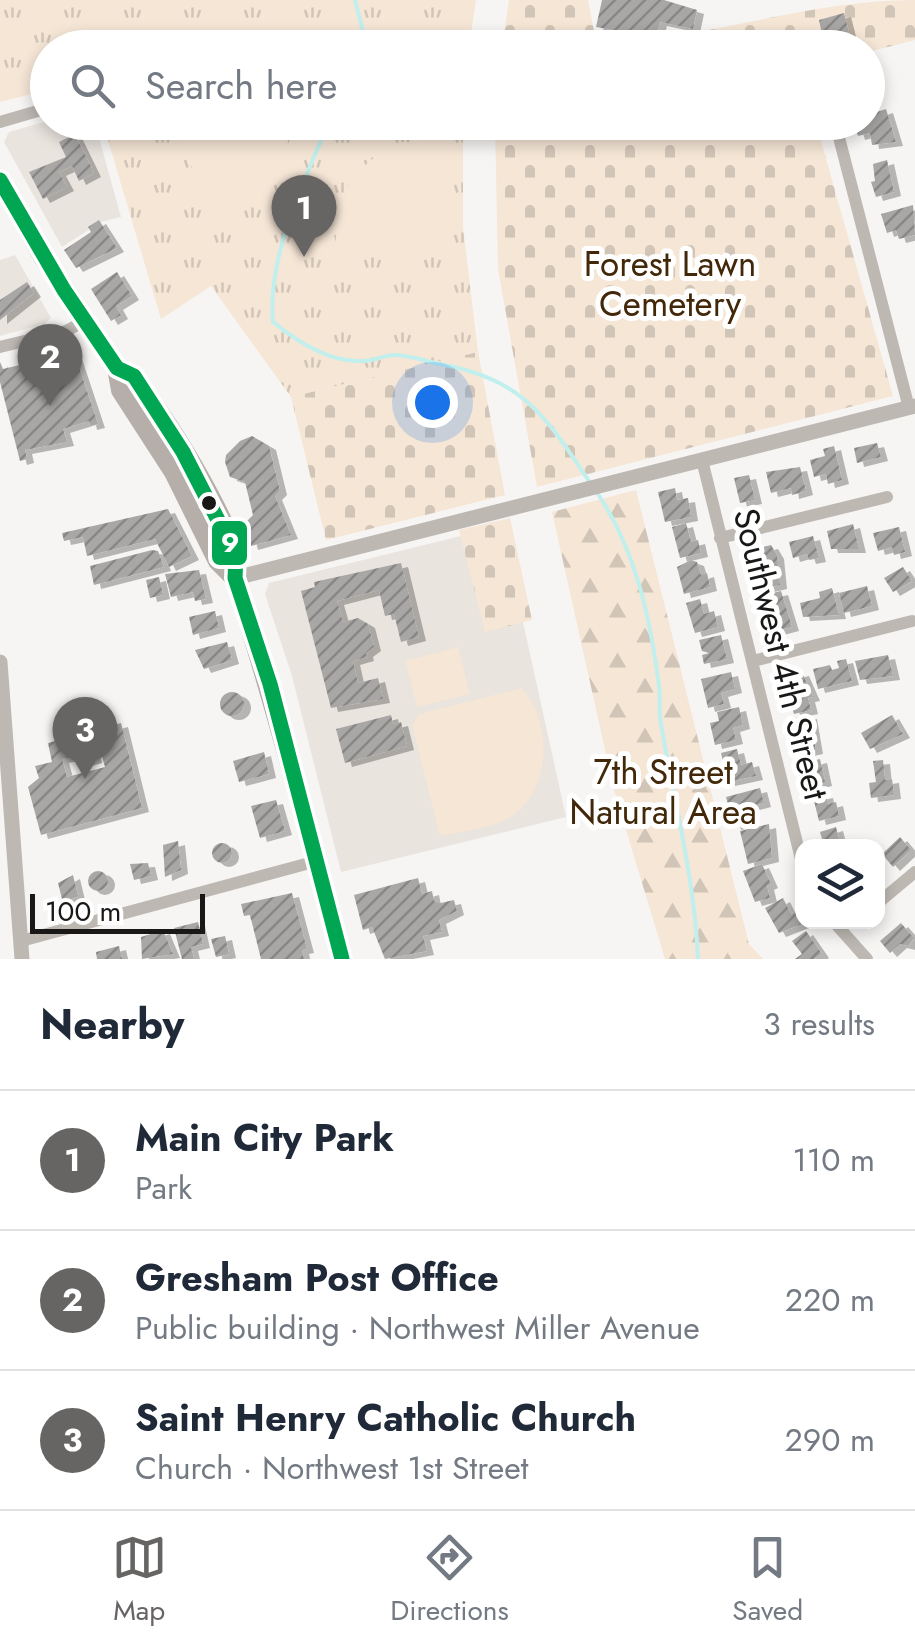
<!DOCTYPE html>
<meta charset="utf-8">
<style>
body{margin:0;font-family:Jost,sans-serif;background:#f2f2f3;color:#1f2937}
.controls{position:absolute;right:30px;bottom:30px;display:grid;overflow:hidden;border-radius:20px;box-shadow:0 5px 15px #0003}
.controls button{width:90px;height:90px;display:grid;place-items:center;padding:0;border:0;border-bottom:2px solid #e0e1e3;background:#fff;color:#1f2937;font:50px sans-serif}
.scale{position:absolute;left:30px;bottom:25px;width:175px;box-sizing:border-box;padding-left:10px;border:5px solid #191817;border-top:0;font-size:28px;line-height:35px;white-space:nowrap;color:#191817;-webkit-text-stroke:8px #fff;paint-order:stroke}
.you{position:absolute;left:432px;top:402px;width:35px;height:35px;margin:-25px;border:8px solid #fff;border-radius:50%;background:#1a73e8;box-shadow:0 0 0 15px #1a73e833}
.badge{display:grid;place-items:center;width:65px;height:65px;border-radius:50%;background:#676564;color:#fff;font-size:32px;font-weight:700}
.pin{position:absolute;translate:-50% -82px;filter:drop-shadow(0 2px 5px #0008)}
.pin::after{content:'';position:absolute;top:52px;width:35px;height:30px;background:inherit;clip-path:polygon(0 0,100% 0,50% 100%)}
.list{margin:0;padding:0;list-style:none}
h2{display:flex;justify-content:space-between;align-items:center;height:130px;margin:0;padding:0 40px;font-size:42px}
h2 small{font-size:32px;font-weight:400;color:#747a83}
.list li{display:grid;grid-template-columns:65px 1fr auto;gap:30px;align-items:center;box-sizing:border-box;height:140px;padding:0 40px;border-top:2px solid #e0e1e3}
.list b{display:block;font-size:38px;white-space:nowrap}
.list p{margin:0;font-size:32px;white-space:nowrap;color:#747a83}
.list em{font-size:32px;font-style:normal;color:#747a83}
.icon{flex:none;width:55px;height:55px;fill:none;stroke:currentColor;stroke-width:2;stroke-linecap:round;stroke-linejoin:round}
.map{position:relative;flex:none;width:915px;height:959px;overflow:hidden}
.search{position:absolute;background:#fff;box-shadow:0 5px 15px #0003;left:30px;right:30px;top:30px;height:110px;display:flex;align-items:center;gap:25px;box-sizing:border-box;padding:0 35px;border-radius:55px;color:#747a83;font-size:38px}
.sheet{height:550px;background:#fff}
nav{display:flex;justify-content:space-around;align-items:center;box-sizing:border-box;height:140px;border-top:2px solid #e0e1e3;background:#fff;font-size:28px;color:#747a83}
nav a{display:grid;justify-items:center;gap:5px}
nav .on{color:#676564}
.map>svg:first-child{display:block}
.built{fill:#e9e4de}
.grass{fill:url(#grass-tufts)}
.forest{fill:url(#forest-firs)}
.cemetery{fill:url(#cemetery-stones)}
.pitch{fill:#f5e6d6}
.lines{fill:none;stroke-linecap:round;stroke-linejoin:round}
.stream{stroke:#c0efed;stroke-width:4}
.building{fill:url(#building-hatch);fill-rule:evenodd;filter:url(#shadow)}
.minor{stroke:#bdb8b2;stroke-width:12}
.tertiary{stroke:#bdb8b2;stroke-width:15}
.primary{stroke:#b6afa9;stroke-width:20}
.bus-1-casing{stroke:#fff;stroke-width:22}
.bus-1{stroke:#00a651;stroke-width:15}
.bus-dot{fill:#191817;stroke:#fff;stroke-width:4}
.labels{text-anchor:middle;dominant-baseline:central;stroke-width:10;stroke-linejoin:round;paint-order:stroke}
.park-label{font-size:35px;fill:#422809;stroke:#fff}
.street-label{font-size:35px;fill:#191817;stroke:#fff}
.line-badge{stroke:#fff;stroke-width:4}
.badge-label{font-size:28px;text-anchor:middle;font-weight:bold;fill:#fff}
</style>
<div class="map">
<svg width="915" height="959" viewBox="0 0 915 959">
<defs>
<pattern id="grass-tufts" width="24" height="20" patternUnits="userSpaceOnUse" patternTransform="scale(2.5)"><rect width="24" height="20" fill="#f5e6d6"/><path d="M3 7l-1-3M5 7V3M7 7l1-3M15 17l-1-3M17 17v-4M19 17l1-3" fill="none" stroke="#d1c5b7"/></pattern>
<pattern id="forest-firs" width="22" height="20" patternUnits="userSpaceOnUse" patternTransform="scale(2.5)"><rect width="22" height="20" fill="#f5e6d6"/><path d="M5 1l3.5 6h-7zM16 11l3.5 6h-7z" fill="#d1c5b7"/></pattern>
<pattern id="cemetery-stones" width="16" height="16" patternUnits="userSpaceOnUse" patternTransform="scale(2.5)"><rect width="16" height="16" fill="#f5e6d6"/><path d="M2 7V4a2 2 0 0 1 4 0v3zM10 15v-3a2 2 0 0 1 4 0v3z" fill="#d1c5b7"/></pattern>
<pattern id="building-hatch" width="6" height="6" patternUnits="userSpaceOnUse" patternTransform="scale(2.5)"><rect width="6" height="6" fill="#a8a7a6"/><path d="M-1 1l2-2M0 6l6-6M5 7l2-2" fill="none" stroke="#888786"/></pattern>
<filter id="shadow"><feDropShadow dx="7" dy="4" stdDeviation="0" flood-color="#0004"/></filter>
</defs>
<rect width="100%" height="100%" fill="#f7f5f3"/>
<!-- built -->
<path class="built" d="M47,121L88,123L98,134L121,217L101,222L62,247L4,142L9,132Z
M15,255L51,318L44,324L0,336V260Z
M461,536L485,631L523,622L566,817L341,872L292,676L265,594L269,583Z"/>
<!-- grass -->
<path class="grass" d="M0,0H476L469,47L48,48L47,90L0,102Z
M103,123H463V227L478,352L291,397L211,286L161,319Z"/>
<!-- forest -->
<path class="forest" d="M636,490L749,944L763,959H665L614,790L552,512Z"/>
<!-- cemetery -->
<path class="cemetery" d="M509,0H588L594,31L616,44C717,35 814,0 915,0V40L868,52V48H502Z
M495,123H816L893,396L537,487L498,269Z
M478,352L505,495L326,540L291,397Z
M510,518L532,620L485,632L459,530Z"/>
<!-- pitch -->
<path class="pitch" d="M184,123H292C282,174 265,208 214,227L179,132Z
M403,142L444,144L448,242L436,253L336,247C334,194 355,162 403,142Z
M458,647L470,694L417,707L405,661Z
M522,688C555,724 552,801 501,822C482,829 460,832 440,836L412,725L419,714Z"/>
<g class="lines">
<!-- stream -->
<path class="stream" d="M355,0L364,35L361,48
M329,122C303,183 267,257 273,322C298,342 330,363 363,361C374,361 384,355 394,355C409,355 425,361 440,364C525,380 545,416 591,484
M596,491C636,550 650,617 659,686C661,699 658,712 661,724C674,802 695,880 698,959"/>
</g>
<!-- building -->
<path class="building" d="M602,0H664L697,10L693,29L660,22L656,38L596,27Z
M844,13L853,48H825L819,20Z
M886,109L896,142L872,145L870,133L858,136L854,122H868V115Z
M75,134L94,173L79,181L72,166L59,172L67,187L43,199L29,172L66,157L59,142Z
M887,160L894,192L876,197L871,182L875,181L873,164Z
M913,205L915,235L899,239L896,230L887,233L881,214Z
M99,220L117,248L76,268L64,250L91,232L88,227Z
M117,272L132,296L116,306L121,315L111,321L91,289Z
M27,282L34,293L0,320V300Z
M74,352L98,424L90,426L89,421L63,429L67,442L25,450L27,459L20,461L0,382V362L3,369Z
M252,436L269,446L280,491L275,496L291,535L251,546L245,523L253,515L245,482L230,477L225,462L226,455L240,441Z
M877,443L881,457L857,463L854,448Z
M834,446L842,480L828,484L826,474L814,477L810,460L825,456L823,449Z
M800,467L806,491L792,495L791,488L771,493L766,472Z
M749,475L755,500L740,503L734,478Z
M675,488L677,500L688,498L691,517L665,522L658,492Z
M168,509L192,556L169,567L155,539L87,556L83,537L64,541L62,533Z
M686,523L691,542L698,540L701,553L680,558L672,527Z
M853,524L859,549H831L827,531Z
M899,527L905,552L894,555L892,547L878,551L873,533Z
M813,536L819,558L809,560L807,554L793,558L789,542Z
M771,545L777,555L780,585L759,590L755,549Z
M152,550L158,551L164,567L94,585L90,566Z
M691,560L697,562L701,575L707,573L710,587L684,594L677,567Z
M401,563L419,637L401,642L394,614L385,616L379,590L337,601L343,622L358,618L368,624L374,647L366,653L367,657L353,661L358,683L378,678L383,699L331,708L301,591L315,587L314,582Z
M903,567L912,581L893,592L884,578Z
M199,570L206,599L195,601L193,592L171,597L165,574Z
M159,577L163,595L150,598L146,580Z
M867,586L872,606L844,613L839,593Z
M832,588L839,615L803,617L800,603L820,598L819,592Z
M781,591L792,627L769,633L765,617L771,616L769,610L764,611L760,596Z
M700,599L704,614L714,611L718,627L695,633L686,603Z
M215,611L219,628L193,635L189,617Z
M721,635L727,659L704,664L702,655L709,653L702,651L699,640Z
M227,642L232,660L204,669L195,650Z
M888,655L893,676L860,680L855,661Z
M846,659L852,681L818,689L813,669L830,665L832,670L839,668L837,661Z
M731,672L735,689L721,693L724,704L708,708L701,679Z
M802,672L813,697L808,698L811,710L794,714L781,677Z
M220 704a12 12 0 1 1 24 0a12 12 0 1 1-24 0Z
M739,707L743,725L733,728L736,740L715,745L710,723L719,721L717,712Z
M391,715L393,724L401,722L407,746L345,763L336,729Z
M810,715L816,750L797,754L794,742L801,740L795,718Z
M892,715L903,734L870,749L861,733Z
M121,723L142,808L41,835L28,787L39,778L35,766L52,762L48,743ZM100,749L105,767L67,777L62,759L83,754L85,762L95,759L93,751Z
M737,749L741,765L752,762L756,776L728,782L721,753Z
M264,752L269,774L239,782L233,761Z
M820,759L825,782L810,786L804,763Z
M883,760L885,780L892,779L894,795L871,798L869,783L876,782L873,761Z
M760,788L764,803L745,808L749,822L734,826L726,797Z
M826,794L828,804L836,802L839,816L819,821L813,797Z
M276,800L285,831L260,838L251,806Z
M769,824L772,858L748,864L740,831Z
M836,827L841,846H824L820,832Z
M900,837L911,850L893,867L882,854Z
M178,841L181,870L165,877L163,845Z
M212 853a10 10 0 1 1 20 0a10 10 0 1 1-20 0Z
M148,863L151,876L134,880L130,864Z
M762,864L771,884L767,886L770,898L755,902L743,871Z
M88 881a10 10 0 1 1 20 0a10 10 0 1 1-20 0Z
M73,875L78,896L63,903L58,883Z
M418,878L422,894L432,891L434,901L441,903L454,900L457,911L439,920L442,932L423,936L427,951L385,959L372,927L363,930L354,895Z
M292,893L307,949L302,950L304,959H261L250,915L244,916L241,904Z
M783,898L791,914L798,910L802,924L779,933L765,908Z
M198,922L203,944L191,947L194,959H182L174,928Z
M901,923L914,938L908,946L900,944L890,953L880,941Z
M163,930L173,954L142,959L141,937Z
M806,931L822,954L814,959H795L802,954L792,941Z
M225,936L229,954L216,957L211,939Z
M119,946L122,959H97L96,952Z"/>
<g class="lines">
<!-- minor -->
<path class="minor" d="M0,122L48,108
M835,122L909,408
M0,347L66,331L85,321
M702,460L802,863
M720,538L887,497
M753,661L912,621
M878,903L915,872
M834,922L867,959
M21,941L317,861"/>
<!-- tertiary -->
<path class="tertiary" d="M235,578L915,406
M0,662L22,959"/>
<!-- primary -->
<path class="primary" d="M0,180L44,258L117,368L121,390L174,472L218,561L235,578
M117,368C150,383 224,514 235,553C237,562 234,573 237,583C275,707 310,832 342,959"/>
<defs>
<path id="bus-1" d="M0,180L64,290L117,368L134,376L183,452L236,555L235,578L270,684L342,959"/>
</defs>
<!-- bus-1 casing -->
<use href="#bus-1" class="bus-1-casing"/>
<!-- bus-1 -->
<use href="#bus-1" class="bus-1"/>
</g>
<!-- markers -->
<circle class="bus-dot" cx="209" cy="503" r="9"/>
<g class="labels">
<!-- park labels -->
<g class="park-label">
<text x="670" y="264">Forest Lawn<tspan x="670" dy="40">Cemetery</tspan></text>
<text x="663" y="772">7th Street<tspan x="663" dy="40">Natural Area</tspan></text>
</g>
<!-- street labels -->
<g class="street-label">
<text transform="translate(781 654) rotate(76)">Southwest 4th Street</text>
</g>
</g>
<rect class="line-badge" x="210" y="519" width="39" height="48" rx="10" fill="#00a651"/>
<g class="badge-label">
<text x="230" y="552">9</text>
</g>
</svg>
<div class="controls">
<button><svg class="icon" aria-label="layers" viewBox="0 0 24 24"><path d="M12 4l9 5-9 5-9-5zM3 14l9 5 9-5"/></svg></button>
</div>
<div class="scale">100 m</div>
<div class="you"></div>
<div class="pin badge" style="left:304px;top:257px">1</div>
<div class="pin badge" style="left:50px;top:406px">2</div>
<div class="pin badge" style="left:85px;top:779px">3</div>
<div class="search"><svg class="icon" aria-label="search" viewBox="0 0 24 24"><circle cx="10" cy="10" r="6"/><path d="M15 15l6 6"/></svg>Search here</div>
</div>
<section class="sheet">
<h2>Nearby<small>3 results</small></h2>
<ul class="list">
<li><span class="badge">1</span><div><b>Main City Park</b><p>Park</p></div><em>110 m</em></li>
<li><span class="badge">2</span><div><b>Gresham Post Office</b><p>Public building · Northwest Miller Avenue</p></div><em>220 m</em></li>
<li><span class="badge">3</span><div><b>Saint Henry Catholic Church</b><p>Church · Northwest 1st Street</p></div><em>290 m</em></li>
</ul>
</section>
<nav>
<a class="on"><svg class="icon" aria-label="map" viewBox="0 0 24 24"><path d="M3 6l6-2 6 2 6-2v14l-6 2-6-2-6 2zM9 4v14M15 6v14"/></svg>Map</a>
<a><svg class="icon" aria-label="directions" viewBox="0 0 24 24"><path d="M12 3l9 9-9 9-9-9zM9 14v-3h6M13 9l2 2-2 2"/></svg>Directions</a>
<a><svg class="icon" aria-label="saved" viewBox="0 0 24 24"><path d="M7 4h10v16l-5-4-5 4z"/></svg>Saved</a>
</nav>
